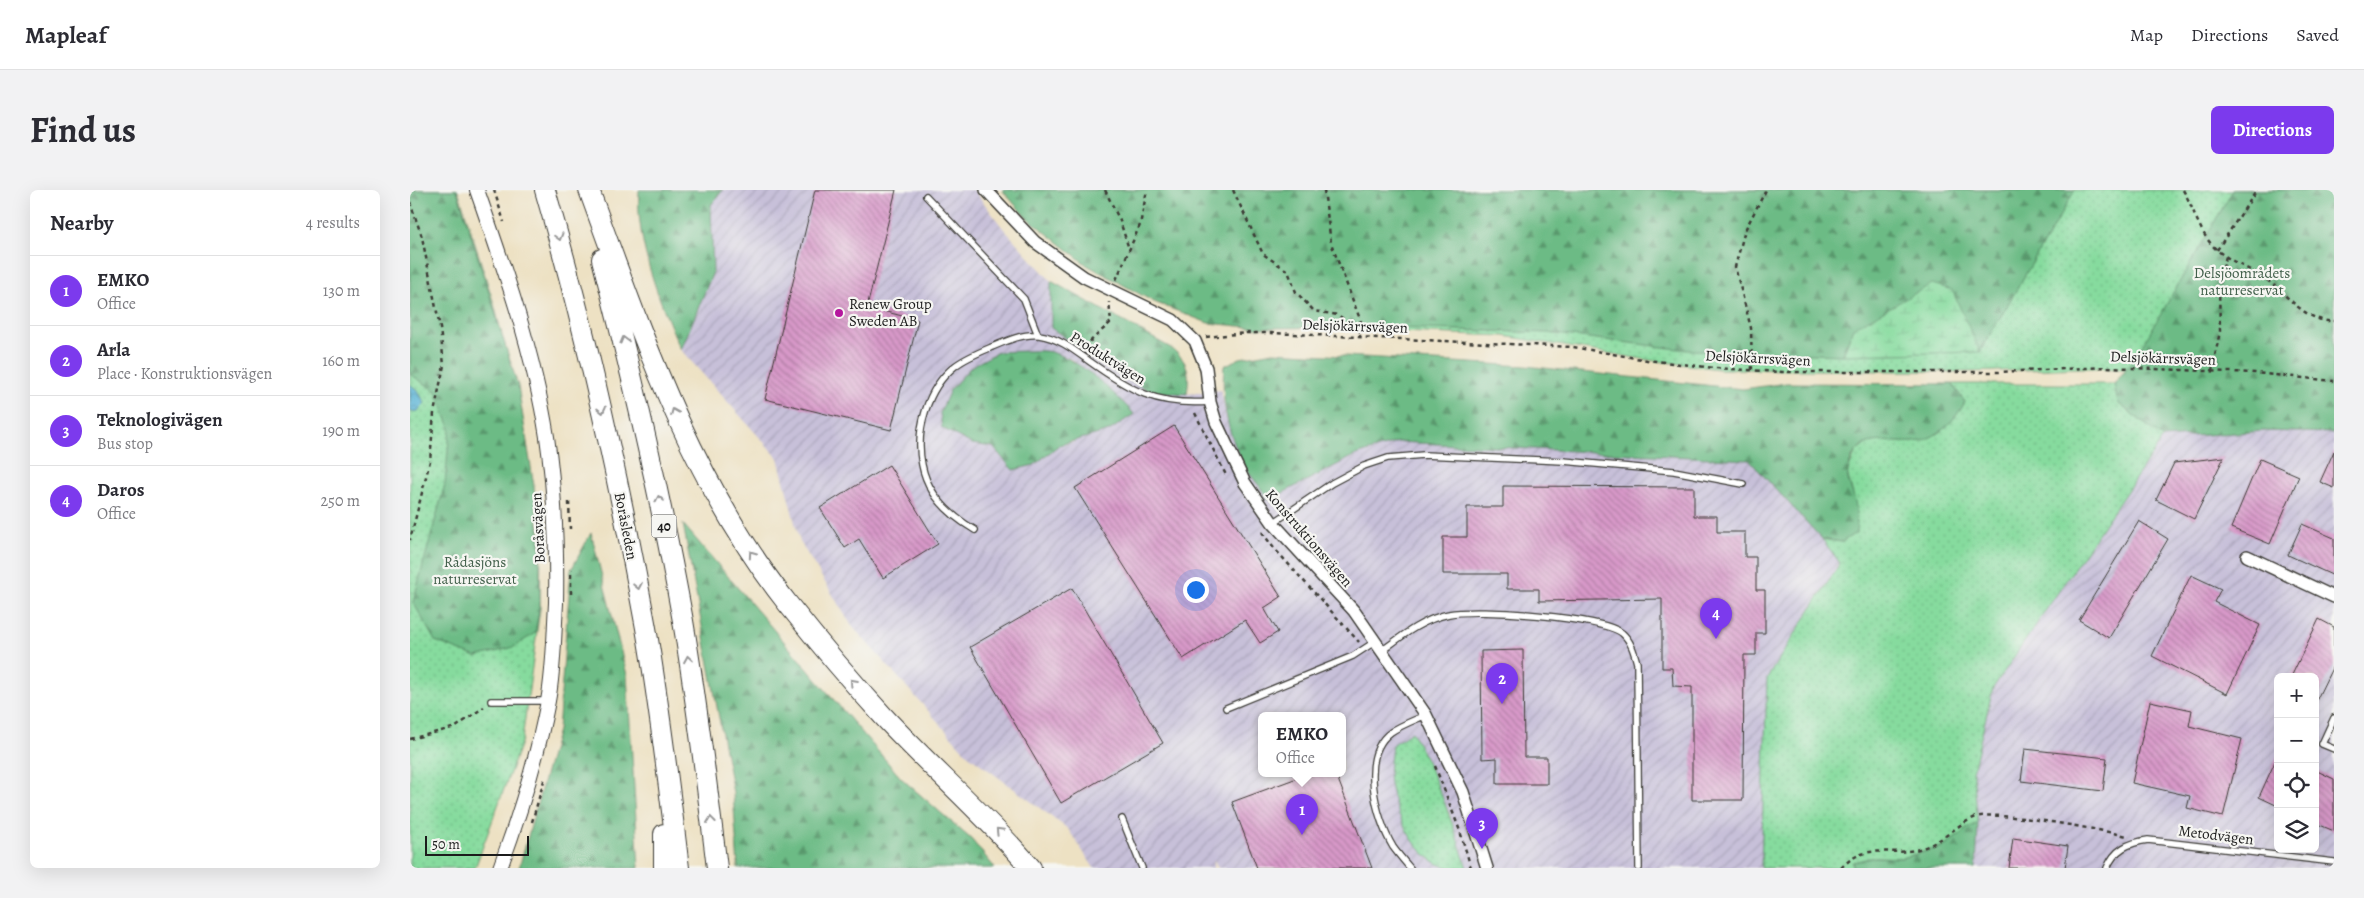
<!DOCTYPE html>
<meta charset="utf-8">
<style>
body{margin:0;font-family:Alegreya,serif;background:#f2f2f3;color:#2b2b33}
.controls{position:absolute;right:15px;bottom:15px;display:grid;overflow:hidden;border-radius:8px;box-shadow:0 5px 20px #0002}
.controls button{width:45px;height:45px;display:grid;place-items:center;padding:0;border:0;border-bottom:1px solid #e1e1e2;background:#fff;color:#2b2b33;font:25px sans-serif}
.scale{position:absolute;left:15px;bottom:12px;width:104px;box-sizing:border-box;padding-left:5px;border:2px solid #1c1c1c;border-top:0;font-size:14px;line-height:18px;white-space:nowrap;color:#1c1c1c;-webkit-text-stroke:4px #f6f6f2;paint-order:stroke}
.you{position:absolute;left:785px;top:399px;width:18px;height:18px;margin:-12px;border:4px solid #fff;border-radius:50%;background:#1a73e8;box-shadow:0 0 0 8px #1a73e833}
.badge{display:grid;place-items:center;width:32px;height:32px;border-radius:50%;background:#7c3aed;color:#fff;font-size:16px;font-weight:700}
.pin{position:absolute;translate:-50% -41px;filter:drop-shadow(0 1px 2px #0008)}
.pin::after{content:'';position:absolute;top:26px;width:18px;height:15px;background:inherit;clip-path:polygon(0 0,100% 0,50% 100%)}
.popup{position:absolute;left:848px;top:522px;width:88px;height:65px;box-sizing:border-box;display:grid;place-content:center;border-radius:8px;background:#fff;filter:drop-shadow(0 1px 4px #0005);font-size:16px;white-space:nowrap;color:#7c7c81}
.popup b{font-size:19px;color:#2b2b33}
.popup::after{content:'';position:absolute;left:50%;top:100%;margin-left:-10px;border:10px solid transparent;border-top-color:#fff}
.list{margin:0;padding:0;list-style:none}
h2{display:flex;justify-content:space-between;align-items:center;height:65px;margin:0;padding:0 20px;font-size:21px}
h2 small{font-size:16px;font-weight:400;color:#7c7c81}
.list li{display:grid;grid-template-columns:32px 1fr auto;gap:15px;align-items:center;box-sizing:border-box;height:70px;padding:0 20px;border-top:1px solid #e1e1e2}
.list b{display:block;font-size:19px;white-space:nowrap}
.list p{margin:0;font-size:16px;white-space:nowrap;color:#7c7c81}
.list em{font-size:16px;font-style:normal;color:#7c7c81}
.icon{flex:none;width:28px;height:28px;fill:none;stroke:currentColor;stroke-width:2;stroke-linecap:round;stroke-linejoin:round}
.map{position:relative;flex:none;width:1924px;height:678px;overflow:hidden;border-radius:8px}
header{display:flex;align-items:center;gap:30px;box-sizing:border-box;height:70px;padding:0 25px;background:#fff;border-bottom:1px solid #e1e1e2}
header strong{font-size:24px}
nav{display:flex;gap:28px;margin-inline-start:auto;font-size:18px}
.intro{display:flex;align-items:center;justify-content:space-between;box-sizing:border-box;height:120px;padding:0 30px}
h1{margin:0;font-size:35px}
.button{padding:12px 22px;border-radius:8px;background:#7c3aed;color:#fff;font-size:18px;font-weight:700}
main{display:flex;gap:30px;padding:0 30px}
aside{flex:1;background:#fff;border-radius:8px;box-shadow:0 5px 20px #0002}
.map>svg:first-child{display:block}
.industrial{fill:url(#industrial-furrows);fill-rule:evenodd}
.grass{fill:url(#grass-dots);stroke:#517c5d}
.forest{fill:url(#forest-firs);stroke:#446c50}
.wetland{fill:url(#wetland-marsh);stroke:#517c5d}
.water{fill:url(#water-waves);stroke:#3a6778}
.building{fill:url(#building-back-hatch)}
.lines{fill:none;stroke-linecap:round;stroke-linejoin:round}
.service-casing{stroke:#3b3a35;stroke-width:8}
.minor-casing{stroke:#3b3a35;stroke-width:14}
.tertiary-casing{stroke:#3b3a35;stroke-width:16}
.motorway-casing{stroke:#3b3a35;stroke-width:22}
.path{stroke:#3b3a35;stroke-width:2.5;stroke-dasharray:4 4;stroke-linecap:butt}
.service{stroke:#fff;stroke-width:5.5}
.minor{stroke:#fff;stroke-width:11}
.tertiary{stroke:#fff;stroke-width:14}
.motorway{stroke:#fff;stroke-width:20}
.oneway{stroke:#999}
.poi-dot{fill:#b5179e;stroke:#f6f6f2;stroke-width:2}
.labels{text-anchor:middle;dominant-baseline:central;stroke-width:4.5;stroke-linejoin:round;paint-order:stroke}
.shield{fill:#f6f6f2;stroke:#5d5d5c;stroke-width:1}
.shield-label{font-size:14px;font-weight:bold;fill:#1c1c1c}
.park-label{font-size:15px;fill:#415f4a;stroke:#f6f6f2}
.poi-label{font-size:15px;fill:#1c1c1c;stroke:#f6f6f2;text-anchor:start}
.street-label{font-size:15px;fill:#1c1c1c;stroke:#f6f6f2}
</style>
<header>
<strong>Mapleaf</strong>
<nav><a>Map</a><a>Directions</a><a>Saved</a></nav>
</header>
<div class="intro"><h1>Find us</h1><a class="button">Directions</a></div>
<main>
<aside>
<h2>Nearby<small>4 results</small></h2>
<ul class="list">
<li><span class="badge">1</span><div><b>EMKO</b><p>Office</p></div><em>130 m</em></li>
<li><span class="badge">2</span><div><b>Arla</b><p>Place · Konstruktionsvägen</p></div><em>160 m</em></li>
<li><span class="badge">3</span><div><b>Teknologivägen</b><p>Bus stop</p></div><em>190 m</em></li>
<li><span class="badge">4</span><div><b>Daros</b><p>Office</p></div><em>250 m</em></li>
</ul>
</aside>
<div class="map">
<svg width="1924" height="678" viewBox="0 0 1924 678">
<defs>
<pattern id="industrial-furrows" width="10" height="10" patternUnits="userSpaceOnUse" patternTransform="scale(1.25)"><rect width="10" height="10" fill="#c7c0d9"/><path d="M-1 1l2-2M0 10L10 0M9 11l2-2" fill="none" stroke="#aaa4ba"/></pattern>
<pattern id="grass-dots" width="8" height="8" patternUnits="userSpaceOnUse" patternTransform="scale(1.25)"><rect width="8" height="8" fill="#86db9e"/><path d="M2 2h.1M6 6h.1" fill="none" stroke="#73bb88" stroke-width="1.8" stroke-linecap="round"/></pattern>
<pattern id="forest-firs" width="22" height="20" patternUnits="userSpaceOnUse" patternTransform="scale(1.25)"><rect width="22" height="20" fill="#6cbb85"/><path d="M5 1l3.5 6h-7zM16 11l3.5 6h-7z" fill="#58976c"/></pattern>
<pattern id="wetland-marsh" width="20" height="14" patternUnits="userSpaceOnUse" patternTransform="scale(1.25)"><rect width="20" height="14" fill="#86db9e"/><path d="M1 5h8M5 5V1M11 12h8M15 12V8" fill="none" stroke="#73bb88"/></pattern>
<pattern id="water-waves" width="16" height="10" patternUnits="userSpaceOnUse" patternTransform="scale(1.25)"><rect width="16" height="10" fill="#57b2d5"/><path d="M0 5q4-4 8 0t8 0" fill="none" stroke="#4b98b6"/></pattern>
<pattern id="building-back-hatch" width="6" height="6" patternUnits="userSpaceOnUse" patternTransform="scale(1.25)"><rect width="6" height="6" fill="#d899c9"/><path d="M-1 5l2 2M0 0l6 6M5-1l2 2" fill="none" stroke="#ae7ca2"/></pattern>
</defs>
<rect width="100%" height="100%" fill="#f6f6f2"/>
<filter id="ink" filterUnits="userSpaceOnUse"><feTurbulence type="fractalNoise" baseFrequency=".02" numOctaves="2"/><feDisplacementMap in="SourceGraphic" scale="10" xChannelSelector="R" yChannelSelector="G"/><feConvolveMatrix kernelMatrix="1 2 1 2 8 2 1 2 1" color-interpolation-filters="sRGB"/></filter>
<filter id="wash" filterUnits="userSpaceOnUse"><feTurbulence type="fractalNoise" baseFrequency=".0096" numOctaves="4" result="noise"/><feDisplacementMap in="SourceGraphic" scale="20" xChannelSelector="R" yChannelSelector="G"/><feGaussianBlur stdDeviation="1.12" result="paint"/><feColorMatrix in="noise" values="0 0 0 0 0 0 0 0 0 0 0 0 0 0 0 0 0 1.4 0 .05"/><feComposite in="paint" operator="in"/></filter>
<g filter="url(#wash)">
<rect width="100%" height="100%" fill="#ede1c3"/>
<!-- industrial -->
<path class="industrial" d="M313,0H564L593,38L641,91V138L710,185L740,201L777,204L811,200L817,231L859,310L946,265L988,252L1339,270L1412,349L1430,372L1357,488L1351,678H1057L1040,625L1014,564L1002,542L980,574V593L993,631L1024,670L1040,678H808L804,670L803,678H684L658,639L557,564L442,436L390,352L368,268L271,160L303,82L301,15ZM617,161L642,162L661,169L679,184L664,252L649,255L624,275L603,280L583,257L540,200L562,176L588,162ZM852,526H932V584H852Z
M1854,241L1924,243V678H1566L1568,633L1563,581L1583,498L1753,248ZM1868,487H1905V659H1868Z"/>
<!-- grass -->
<path class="grass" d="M0,0H48L84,114L105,196L121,284L131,350L130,419L112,550L65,678H0Z
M599,0H1924L1788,181L1674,178L1557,182L1309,179L1238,170L1094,146L966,141L849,131Z
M1542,194H1704L1708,213L1753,248L1583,498L1563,581L1568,633L1558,638L1535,656L1492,668L1465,667L1443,672V678H1351L1357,488L1430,373L1412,349L1432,352L1445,313L1437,283L1446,261L1462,250L1490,252L1555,212Z
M1002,542C1026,585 1042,631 1057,678C1052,678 1046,678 1041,678C1006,672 986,625 980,594C978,582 981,567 982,555Z"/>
<!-- forest -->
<path class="forest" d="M0,0H47L108,196L124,296L130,357V415L125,443L104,457L66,467L25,451L3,412L35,294L40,238L26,201L0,184Z
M229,0H313L301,15L303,82L271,160C250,113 225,52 229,0Z
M592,0H1665L1570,162L1561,147L1443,138L1433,165L1277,160L1137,143L953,137L849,138L798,133L744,112L677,75L616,27Z
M1823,0H1924V243L1854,241L1753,248L1708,213L1704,194L1727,165Z
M641,91L761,158C779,172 780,182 777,204L740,201L710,185L641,138Z
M617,161C626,161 636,160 644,163C670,170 706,204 724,224L699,241L649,255L624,275L603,280L583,257L562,254L532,238L530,223L540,200L562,176L588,162Z
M863,162L1115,176L1333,199L1376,193L1542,194L1555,212C1546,228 1535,241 1517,249C1487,261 1447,233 1438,281C1436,290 1443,302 1445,311C1447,321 1446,332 1447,342L1432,352L1412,349L1339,270L988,252L946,265L859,310C851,297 839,285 832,271C817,241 811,209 814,176L830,168Z
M273,334L491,588L561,649L585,678H328L323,603Z
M181,343L217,485L229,678H109L148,540L161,380Z
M1568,633L1566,678H1443V672L1465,667L1492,668L1535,656L1558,638Z"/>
<!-- wetland -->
<path class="wetland" d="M1522,94L1542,100L1570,162L1433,165L1443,138Z"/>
<!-- water -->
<path class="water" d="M0,194L8,201L15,213L8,221L0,222Z"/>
<g id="blocks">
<!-- building -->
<path class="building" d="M405,0H486L457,117L508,130L481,240L355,209Z
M764,236L871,407L854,418L868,442L850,453L835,430L773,469L665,298Z
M1924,261V298L1910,292Z
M1814,267L1784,329L1746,310L1764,273Z
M1850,269L1889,286L1860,354L1821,338Z
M479,275L528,354L473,388L449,349L435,358L410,318Z
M1093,296L1284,297V326H1307V342H1335V367H1346V400H1355V443H1346V465H1334L1333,610H1282V497L1263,496L1262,478H1252V409L1129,411V399H1097V384H1033V347H1057V317H1093Z
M1729,331L1758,349L1699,448L1669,430Z
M1892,334L1924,348V386L1878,365Z
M1781,385L1811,399L1804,412L1850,435L1817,504L1742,466Z
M662,398L753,553L651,613L560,457Z
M1909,429L1924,437V474L1905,513V487H1881Z
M1113,460L1114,567H1137V594H1087V568L1072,569L1071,461Z
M1740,511L1782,520L1779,536L1832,549L1813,627L1777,618L1780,606L1722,593Z
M1615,559L1697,568L1693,601L1611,591Z
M1868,565V616L1849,607Z
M1905,580L1924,589V641L1905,633Z
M898,584H926L962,678H847L822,612Z
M1603,648L1658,656L1655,678H1599Z"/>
</g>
</g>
<g filter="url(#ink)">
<use href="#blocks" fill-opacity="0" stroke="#3b3a35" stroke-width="1"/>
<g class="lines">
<defs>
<path id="service" d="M516,6L614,109L628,145
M863,333L922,293L954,276L978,268L1014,265L1153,271L1264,281L1333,294
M565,340C539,325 518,305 512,275C505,241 517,198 545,176C555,168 570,162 582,157C596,151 614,143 629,145C649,148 664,160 679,171C721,201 747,216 800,212
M973,460C993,445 1013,429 1039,424C1066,418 1192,427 1212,443C1221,451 1224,462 1227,473L1229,678
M81,511H138
M816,518L943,466L966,451
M1924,528L1912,554L1924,559
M712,629L732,678
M1000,678C994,671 988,664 983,657C966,629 949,565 981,542C991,535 1005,530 1016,525
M1697,678C1705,659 1718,653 1738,650L1924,672"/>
<path id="minor" d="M576,0L625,52L674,87L763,130L785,151L796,178L800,212L806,232L835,293L863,333L944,421L1016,525L1053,602L1077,678
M1837,366L1924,407"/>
<path id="tertiary" d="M67,0C95,80 124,163 137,247C145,302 147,358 146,413C144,446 144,479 138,511C127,568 110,624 90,678"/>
<path id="motorway" d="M135,0C177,144 209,291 236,438C250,518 259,598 269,678
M179,0C232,145 281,291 378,414C409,453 441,491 474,527C522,579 575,624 621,678
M192,69C223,188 251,309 273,431C287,513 297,595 307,678
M254,678V644"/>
</defs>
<!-- service casing -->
<use href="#service" class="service-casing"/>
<!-- minor casing -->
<use href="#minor" class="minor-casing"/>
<!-- tertiary casing -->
<use href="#tertiary" class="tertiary-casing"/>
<!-- motorway casing -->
<use href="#motorway" class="motorway-casing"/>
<!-- path -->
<path class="path" d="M84,0L94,32
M695,0L710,31L719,59
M823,0L853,64L878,81L886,102L904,121L928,125L950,142
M914,0L921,53L953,137L950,142V147
M1773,0C1785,20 1789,44 1807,60C1821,72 1841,79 1857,90C1877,104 1896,133 1924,131
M0,12L12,47L30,138L34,175L24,223L20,271L0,350
M1807,60L1847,0
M706,90L730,35L737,0
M796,147L836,143H861L1163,157L1237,170L1305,178L1372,182H1588L1697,177L1845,183L1924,191
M674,157L701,132L699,112
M1342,180L1341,138L1325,77L1335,40L1356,0
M1802,181L1810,141L1809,95L1816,66
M785,223L816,285
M159,312L160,339
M852,342L863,357L949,452
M161,404V379
M0,549L46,537L74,517
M1025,576L1050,641L1061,678
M122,632L135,587
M1431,678C1456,652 1475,666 1505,660C1533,654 1544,635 1566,627C1584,620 1692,640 1717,646"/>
<!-- service -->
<use href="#service" class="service"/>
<!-- minor -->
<use href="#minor" class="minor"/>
<!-- tertiary -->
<use href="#tertiary" class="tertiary"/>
<!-- motorway -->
<use href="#motorway" class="motorway"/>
</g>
<!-- one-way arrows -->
<defs><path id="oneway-chevron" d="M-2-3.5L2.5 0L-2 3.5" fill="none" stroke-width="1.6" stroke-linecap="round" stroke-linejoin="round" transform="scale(1.25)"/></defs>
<g class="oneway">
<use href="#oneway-chevron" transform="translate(149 47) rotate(74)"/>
<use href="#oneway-chevron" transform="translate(214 150) rotate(-105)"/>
<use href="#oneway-chevron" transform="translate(192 220) rotate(77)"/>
<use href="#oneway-chevron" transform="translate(264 222) rotate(-113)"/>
<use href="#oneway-chevron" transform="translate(249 309) rotate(-101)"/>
<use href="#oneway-chevron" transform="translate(342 364) rotate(-125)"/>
<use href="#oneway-chevron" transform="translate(228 396) rotate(79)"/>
<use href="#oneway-chevron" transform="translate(278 469) rotate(-99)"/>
<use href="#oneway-chevron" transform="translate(443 492) rotate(-132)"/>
<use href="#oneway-chevron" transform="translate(301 630) rotate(-97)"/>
<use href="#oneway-chevron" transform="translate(589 641) rotate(-134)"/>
</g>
</g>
<!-- markers -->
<circle class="poi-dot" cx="429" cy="123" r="5"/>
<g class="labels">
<!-- shield labels -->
<rect class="shield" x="241.5" y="324.5" width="25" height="23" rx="4"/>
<g class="shield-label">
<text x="254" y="336">40</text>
</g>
<!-- park labels -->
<g class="park-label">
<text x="1832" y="83">Delsjöområdets<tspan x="1832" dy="17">naturreservat</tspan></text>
<text x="65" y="372">Rådasjöns<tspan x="65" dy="17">naturreservat</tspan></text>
</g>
<!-- poi labels -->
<g class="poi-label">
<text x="439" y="114">Renew Group<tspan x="439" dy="17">Sweden AB</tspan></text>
</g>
<!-- street labels -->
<g class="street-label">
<text transform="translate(945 136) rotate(2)">Delsjökärrsvägen</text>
<text transform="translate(698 168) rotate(32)">Produktvägen</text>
<text transform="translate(1348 168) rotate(3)">Delsjökärrsvägen</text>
<text transform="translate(1753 168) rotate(2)">Delsjökärrsvägen</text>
<text transform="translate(216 336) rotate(79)">Boråsleden</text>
<text transform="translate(128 338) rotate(-93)">Boråsvägen</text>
<text transform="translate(899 348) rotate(49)">Konstruktionsvägen</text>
<text transform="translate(1806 645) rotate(7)">Metodvägen</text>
</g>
</g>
</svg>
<div class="controls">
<button>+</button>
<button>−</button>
<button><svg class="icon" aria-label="locate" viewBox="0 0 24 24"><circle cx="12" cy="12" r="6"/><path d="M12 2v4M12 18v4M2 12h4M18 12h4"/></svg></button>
<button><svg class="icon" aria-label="layers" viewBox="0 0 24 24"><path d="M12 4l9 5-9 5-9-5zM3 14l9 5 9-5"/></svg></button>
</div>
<div class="scale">50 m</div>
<div class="you"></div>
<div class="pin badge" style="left:892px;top:645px">1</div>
<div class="popup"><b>EMKO</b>Office</div>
<div class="pin badge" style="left:1092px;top:514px">2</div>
<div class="pin badge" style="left:1072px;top:659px">3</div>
<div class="pin badge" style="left:1306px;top:449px">4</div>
</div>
</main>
